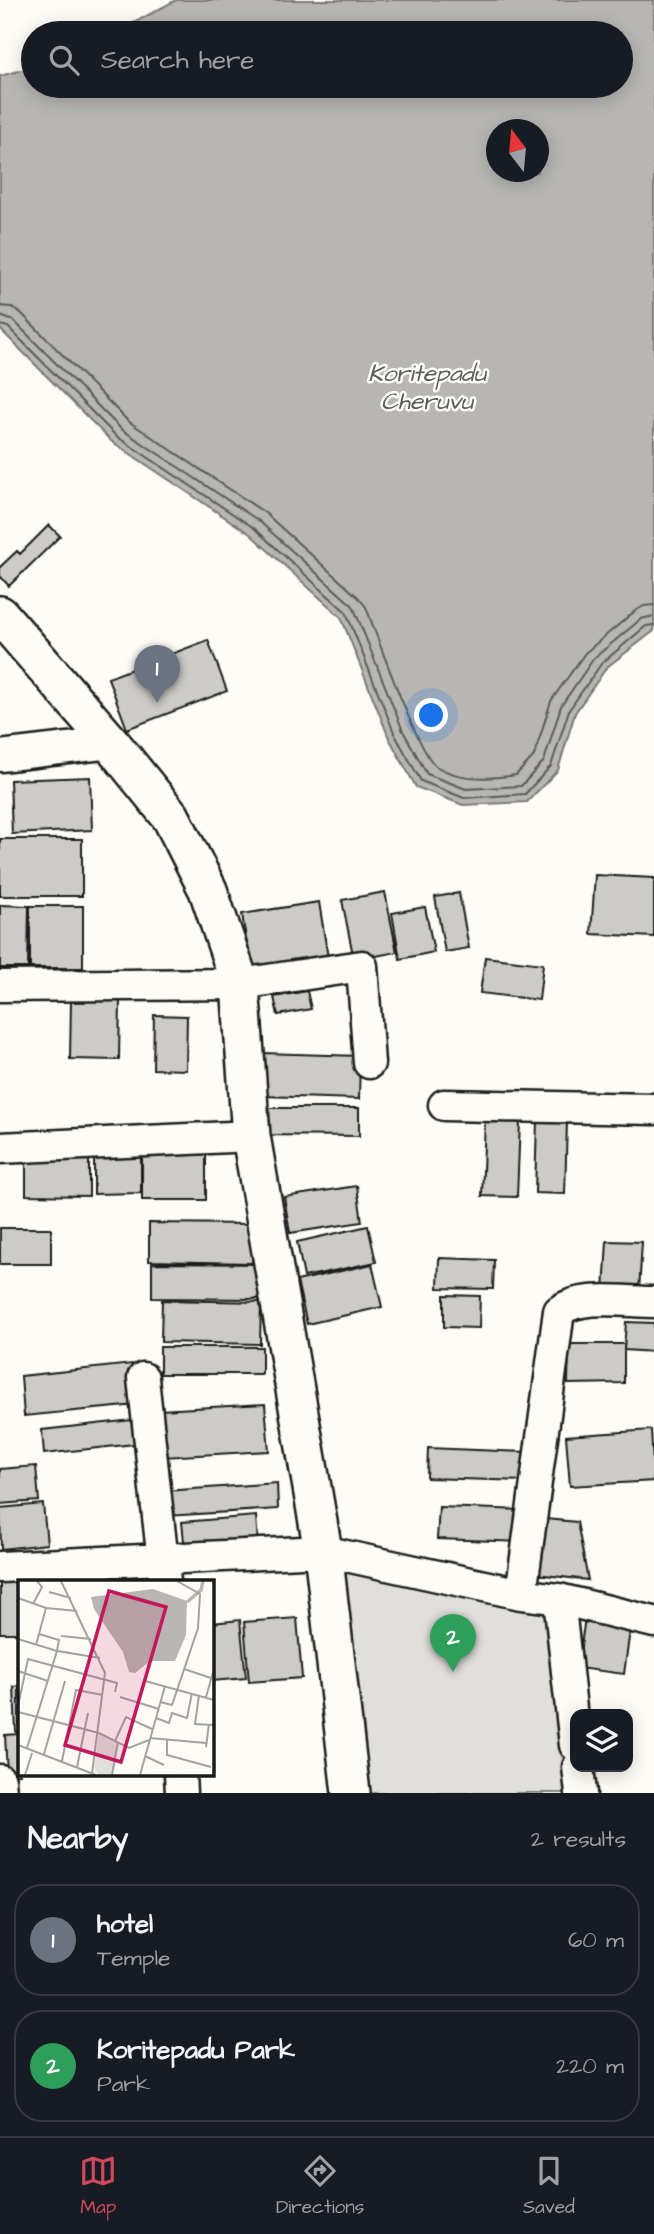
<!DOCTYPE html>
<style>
body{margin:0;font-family:"Architects Daughter",sans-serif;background:#20242c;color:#f1f3f6}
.controls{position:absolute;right:21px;bottom:21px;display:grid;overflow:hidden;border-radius:14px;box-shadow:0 4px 18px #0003}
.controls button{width:63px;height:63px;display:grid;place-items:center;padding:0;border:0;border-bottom:2px solid #363941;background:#171b24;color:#f1f3f6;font:35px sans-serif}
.compass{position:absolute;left:486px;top:119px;width:63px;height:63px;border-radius:50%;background:#171b24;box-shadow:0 4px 18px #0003;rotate:344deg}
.you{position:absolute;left:432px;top:716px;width:24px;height:24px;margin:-18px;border:5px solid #fff;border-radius:50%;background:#1a73e8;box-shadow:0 0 0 10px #1a73e833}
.badge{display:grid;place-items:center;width:46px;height:46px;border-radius:50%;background:#d1495b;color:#fff;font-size:23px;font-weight:700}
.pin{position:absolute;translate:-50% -58px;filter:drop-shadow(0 2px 4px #0008)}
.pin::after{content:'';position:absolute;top:37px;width:24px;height:21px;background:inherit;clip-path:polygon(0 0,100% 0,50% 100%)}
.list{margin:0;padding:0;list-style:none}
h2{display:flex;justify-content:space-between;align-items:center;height:91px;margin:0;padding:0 28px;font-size:30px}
h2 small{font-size:23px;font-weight:400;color:#9ea1a6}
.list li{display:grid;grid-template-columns:46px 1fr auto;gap:21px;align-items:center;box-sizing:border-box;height:112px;margin:0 14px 14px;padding:0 14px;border:2px solid #363941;border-radius:28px}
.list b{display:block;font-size:26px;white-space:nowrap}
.list p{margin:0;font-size:23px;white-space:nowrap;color:#9ea1a6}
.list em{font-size:23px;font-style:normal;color:#9ea1a6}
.icon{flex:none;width:38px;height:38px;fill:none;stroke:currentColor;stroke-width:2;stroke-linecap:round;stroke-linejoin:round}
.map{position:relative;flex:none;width:654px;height:1793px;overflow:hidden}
.search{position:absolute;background:#171b24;box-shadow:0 4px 18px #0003;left:21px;right:21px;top:21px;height:77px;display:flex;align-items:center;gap:18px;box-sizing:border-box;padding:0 24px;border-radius:38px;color:#9ea1a6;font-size:26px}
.sheet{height:343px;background:#171b24}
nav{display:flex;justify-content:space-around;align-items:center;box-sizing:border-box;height:98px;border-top:2px solid #363941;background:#171b24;font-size:19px;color:#9ea1a6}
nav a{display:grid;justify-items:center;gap:4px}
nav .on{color:#d1495b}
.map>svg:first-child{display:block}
.green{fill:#e0dfdb;stroke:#7e7e7c;stroke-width:2}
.water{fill:#b7b6b2;stroke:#797876;stroke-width:2;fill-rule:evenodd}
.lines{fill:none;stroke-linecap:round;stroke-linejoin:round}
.shore{stroke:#5a5a58;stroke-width:2}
.building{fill:#cccbc8;stroke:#1c1c1c;stroke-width:2}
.minor-casing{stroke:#1c1c1c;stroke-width:35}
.tertiary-casing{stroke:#1c1c1c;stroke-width:42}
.minor{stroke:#fdfcf7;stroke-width:30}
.tertiary{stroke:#fdfcf7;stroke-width:37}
.labels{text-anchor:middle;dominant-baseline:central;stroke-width:5;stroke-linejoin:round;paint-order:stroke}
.water-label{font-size:24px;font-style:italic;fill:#5a5a58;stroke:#fdfcf7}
.inset-river{fill:none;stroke:#b7b6b2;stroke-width:3.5}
.inset-road{fill:none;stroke:#a3a29f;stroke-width:2}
.view{fill:#c2185b;fill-opacity:0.15;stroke:#c2185b;stroke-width:3.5}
.inset-edge{fill:none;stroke:#1c1c1c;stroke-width:3.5}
</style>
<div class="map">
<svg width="654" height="1793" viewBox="0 0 654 1793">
<rect width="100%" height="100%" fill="#fdfcf7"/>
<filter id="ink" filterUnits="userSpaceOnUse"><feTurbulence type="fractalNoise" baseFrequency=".0143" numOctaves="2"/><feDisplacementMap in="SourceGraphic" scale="14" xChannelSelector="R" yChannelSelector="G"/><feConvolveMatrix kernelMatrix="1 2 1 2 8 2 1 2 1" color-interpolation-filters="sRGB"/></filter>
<g filter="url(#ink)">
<!-- green -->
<path class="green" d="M323,1551L559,1599L581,1793H356Z"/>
<!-- water -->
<path class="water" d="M176,0H654V631L607,667L575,713L558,770L527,802L463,805L416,787L389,738L341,617L250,534L111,441L0,329V76L33,67V86H621V33H115ZM496,130H538V172H496Z"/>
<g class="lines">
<!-- shore -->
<path class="shore" d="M0,306L11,307L21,313L128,421L265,513L359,598L366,607C376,634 419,755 436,766C459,781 491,779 516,775L534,756L551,701L585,653L635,611L644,606L654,605
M0,316L14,321L121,429L259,521L353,606L403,731L427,774L466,789L521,786L544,761L561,706L594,658L641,619L654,616
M0,325L8,327L116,436L254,528L346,612L395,735L421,781L464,798L525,794L551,766L569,710L601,664L646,626L654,625"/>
</g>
<!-- building -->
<path class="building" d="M49,525L60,536L9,586L0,576V567L17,551L20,554Z
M208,640L227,691L127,729L108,678Z
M90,777L92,830L12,834L10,780Z
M0,839H82V896H0Z
M595,875L654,878V937L591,934Z
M385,892L397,952L354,960L342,900Z
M459,893L469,948L445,952L435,897Z
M319,902L329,964L252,976L242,914Z
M0,905L29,906L28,968H0Z
M30,906H83V968H30Z
M425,907L434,952L400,959L392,913Z
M485,957L543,964L539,1000L480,993Z
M307,991L311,1009L278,1015L274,997Z
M71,1000H120L119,1060L70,1059Z
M154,1015L187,1016L186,1070L153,1069Z
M262,1053L360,1056L359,1099L261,1096Z
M257,1108H359V1136L256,1135Z
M485,1120L520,1121L517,1197L482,1196Z
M537,1120L567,1121L565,1194L535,1193Z
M94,1153H141V1193L94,1194Z
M142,1153H206V1200H142Z
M26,1156L89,1157V1196L26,1195Z
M357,1186L362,1222L290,1233L284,1197Z
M149,1223L253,1224L252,1263L149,1261Z
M368,1226L376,1262L304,1277L297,1242Z
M0,1228H51V1264H0Z
M607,1241L642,1242L639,1292L604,1291Z
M439,1258L494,1260L493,1289L438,1288Z
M152,1263L259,1264V1299L152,1298Z
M372,1264L382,1307L307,1324L297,1281Z
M444,1295L480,1296L479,1328L444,1327Z
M162,1300L261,1302L260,1344L161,1342Z
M626,1322L654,1323V1352L624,1350Z
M569,1344H624V1383L568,1384Z
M160,1347H262V1374H160Z
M132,1364L136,1405L24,1416L21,1376Z
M265,1404L269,1451L163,1457L160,1410Z
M141,1419L143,1443L44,1454L42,1430Z
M651,1430L654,1481L570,1486L566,1436Z
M428,1448L527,1452L526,1481L427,1478Z
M36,1466L39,1501L0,1504V1469Z
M277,1483L278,1509L166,1516L165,1491Z
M43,1504L47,1544L1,1549L0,1508Z
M439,1507L523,1510L522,1542L437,1539Z
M256,1516L258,1544L185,1551L182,1522Z
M535,1518L577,1522L588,1580L528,1573Z
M134,1565V1581H87L86,1567Z
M59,1571V1581H19V1633H0V1573Z
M585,1617L631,1623L624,1674L578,1668Z
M297,1618L302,1678L249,1682L244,1622Z
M240,1620L246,1678L212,1681V1623Z
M19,1686V1732H16L14,1687Z
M19,1734V1774H21H7L5,1735Z"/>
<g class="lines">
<defs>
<path id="minor" d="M0,756L111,743
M0,986L240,984L362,966L369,1063
M444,1105L654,1109
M0,1148L251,1136
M143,1378L165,1581
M0,1567L323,1551L521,1594L559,1599L654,1622
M521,1594L559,1311C582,1294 626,1302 654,1302
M559,1599L575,1745
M578,1767L581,1793
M180,1774L181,1793
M0,1780L1,1793"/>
<path id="tertiary" d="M0,615L111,743L171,817L208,890L240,984L251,1136L323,1551L351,1793"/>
</defs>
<!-- minor casing -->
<use href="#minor" class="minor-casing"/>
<!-- tertiary casing -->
<use href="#tertiary" class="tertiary-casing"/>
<!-- minor -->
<use href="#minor" class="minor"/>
<!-- tertiary -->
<use href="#tertiary" class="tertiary"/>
</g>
</g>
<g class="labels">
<!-- water labels -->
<g class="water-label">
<text x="427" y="374">Koritepadu<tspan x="427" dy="28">Cheruvu</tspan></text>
</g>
</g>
<!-- overview -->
<g transform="translate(18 1580)">
<rect width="196" height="196" fill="#fdfcf7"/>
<path d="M81,153L100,163L94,195H80L76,187Z" fill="#e0dfdb"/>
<path d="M135,9L169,21L168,55L157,81H132L117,93L111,92L105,72L76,29L73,17Z" fill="#b7b6b2"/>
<path class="inset-river" d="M169,22L183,10L185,1"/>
<path class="inset-road" d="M43,1L87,93L74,193M31,12L53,18M0,18L28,28L59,31M15,24L24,7L19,1M43,56L73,59M0,59L39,71L41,60L21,54M18,65L28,28M166,89L193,98M0,91L30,101M127,101L196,120M181,115L177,144L196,145M102,117L141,129M188,117L196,89M142,122L154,125L180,48L182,14L159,1M0,126L10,79L99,103L97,112M0,132L81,153L111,168L131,160M138,138L151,143L154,133L169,138L174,113M132,158L188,163M149,160V175L193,187M97,161L108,137L134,149M0,165L78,195M188,167L191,144M9,168L39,71L82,78M26,174L47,101M127,176L146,185M44,181L58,110L85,115M59,187L70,133M7,195L14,173M94,195L100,162M122,195L147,106"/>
<path class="view" d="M91,11L148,27L103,182L47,165Z"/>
<rect width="196" height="196" class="inset-edge"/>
</g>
</svg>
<div class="controls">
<button><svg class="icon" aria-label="layers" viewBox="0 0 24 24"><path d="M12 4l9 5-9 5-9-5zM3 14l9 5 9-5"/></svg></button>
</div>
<svg class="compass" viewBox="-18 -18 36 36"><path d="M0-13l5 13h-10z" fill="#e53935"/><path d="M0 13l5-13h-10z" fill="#9ea1a6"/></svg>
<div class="you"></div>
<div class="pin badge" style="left:157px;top:703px;background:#6b7280">1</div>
<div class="pin badge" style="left:453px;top:1672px;background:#2e9e5b">2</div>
<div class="search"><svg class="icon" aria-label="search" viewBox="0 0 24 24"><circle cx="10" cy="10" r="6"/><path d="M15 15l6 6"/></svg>Search here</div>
</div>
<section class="sheet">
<h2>Nearby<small>2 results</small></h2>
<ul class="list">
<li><span class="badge" style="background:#6b7280">1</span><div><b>hotel</b><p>Temple</p></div><em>60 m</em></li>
<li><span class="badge" style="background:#2e9e5b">2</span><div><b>Koritepadu Park</b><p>Park</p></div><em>220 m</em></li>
</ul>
</section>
<nav>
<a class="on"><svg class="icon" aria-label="map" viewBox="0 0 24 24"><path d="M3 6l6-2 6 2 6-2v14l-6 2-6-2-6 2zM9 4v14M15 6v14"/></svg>Map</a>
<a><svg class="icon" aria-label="directions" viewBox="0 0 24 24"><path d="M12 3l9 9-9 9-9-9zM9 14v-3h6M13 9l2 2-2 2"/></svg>Directions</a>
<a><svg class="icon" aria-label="saved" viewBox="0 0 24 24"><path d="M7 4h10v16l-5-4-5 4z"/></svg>Saved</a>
</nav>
